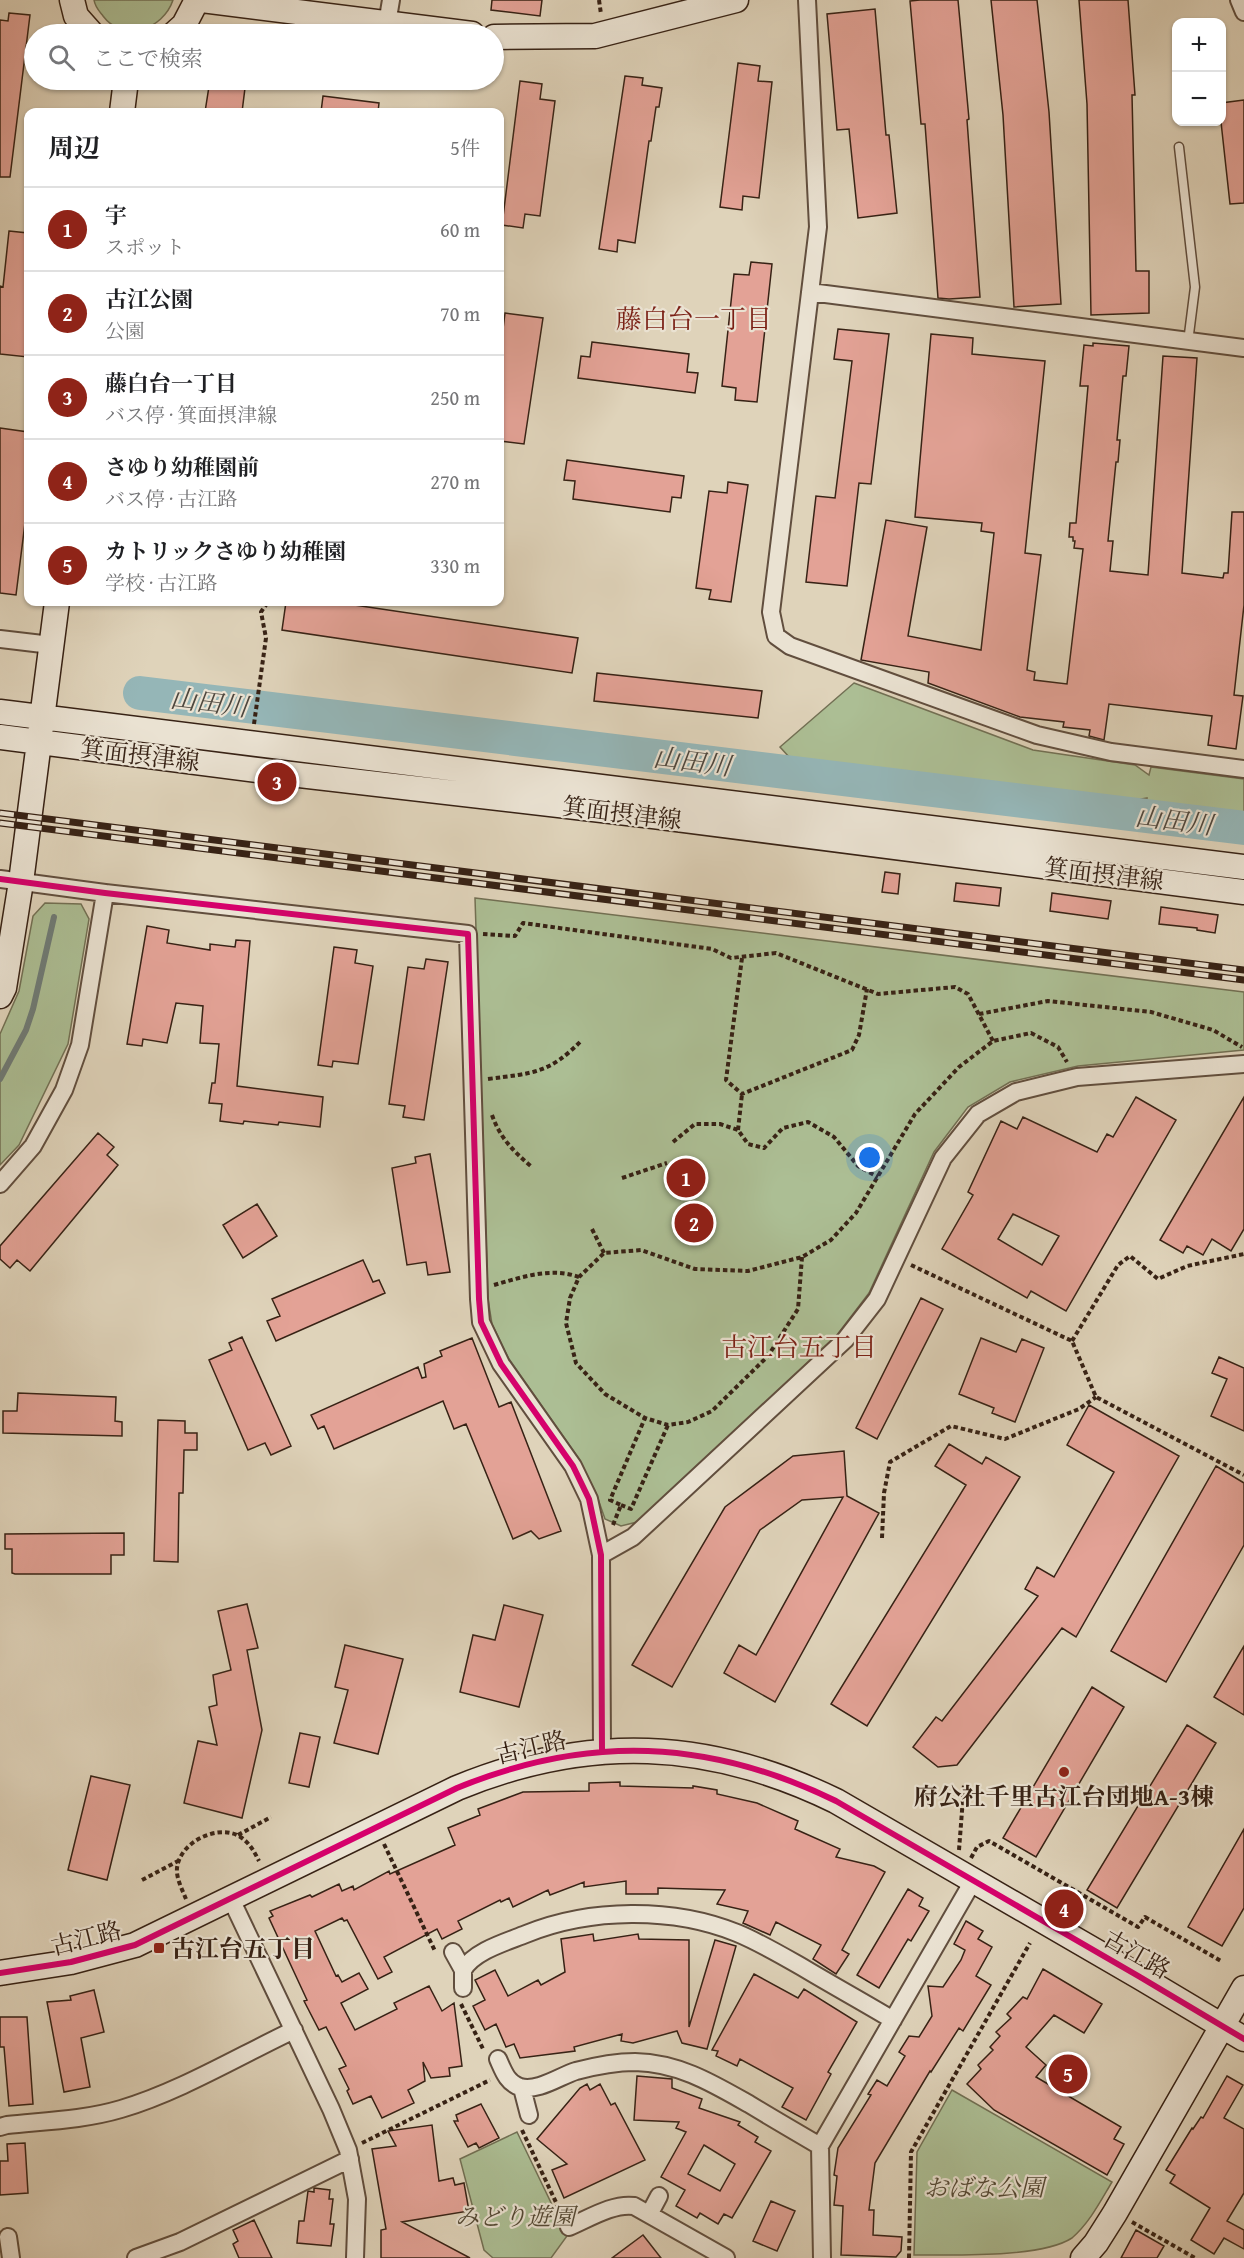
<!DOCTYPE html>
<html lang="ja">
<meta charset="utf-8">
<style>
body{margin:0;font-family:"Gentium Book Plus","Noto Serif JP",serif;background:#f6f6f6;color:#202124}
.controls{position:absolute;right:18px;top:18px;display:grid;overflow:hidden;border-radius:12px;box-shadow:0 2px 4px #0004}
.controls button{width:54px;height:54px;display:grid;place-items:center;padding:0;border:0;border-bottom:2px solid #e0e0e0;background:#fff;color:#202124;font:30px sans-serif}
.you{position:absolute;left:870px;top:1158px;width:21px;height:21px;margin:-15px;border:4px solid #fff;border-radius:50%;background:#1a73e8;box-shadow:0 0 0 9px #1a73e833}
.badge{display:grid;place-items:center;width:39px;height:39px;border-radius:50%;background:#8f2418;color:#fff;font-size:20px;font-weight:700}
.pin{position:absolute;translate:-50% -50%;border:3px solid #fff;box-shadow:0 2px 6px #0006}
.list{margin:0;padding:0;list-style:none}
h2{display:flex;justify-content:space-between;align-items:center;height:78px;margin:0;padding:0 24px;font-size:26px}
h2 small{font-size:20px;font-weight:400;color:#757577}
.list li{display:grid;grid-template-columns:39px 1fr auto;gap:18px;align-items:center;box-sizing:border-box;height:84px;padding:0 24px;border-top:2px solid #e0e0e0}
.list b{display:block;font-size:22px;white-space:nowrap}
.list p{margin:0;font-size:20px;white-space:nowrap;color:#757577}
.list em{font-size:20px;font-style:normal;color:#757577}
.icon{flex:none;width:33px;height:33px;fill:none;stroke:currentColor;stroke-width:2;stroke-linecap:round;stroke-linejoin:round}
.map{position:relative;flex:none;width:1244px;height:2258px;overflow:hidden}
.search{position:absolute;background:#fff;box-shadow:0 2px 4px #0004;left:24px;top:24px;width:480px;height:66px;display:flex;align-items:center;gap:15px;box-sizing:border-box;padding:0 21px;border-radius:33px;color:#757577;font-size:22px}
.panel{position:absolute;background:#fff;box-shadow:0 2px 4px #0004;left:24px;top:108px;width:480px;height:498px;border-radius:12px}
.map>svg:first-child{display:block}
.green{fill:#acbe94;stroke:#727054;stroke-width:1.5}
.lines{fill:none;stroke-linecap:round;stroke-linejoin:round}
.stream{stroke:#6f7b76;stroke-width:6}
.river{stroke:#95b6b7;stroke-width:34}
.building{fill:#e3a296;stroke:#372215;stroke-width:1.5;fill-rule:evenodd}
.lane-casing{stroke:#614e3e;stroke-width:11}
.street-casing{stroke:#614e3e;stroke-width:20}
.secondary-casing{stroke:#372215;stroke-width:27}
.path{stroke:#372215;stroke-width:4;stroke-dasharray:4.5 3;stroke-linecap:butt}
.lane{stroke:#eae2d2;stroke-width:8}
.street{stroke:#eae2d2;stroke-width:16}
.secondary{stroke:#eae2d2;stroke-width:24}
.rail-casing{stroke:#372215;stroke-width:7}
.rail{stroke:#eae2d2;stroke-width:4.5;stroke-dasharray:14;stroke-linecap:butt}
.cycleway-casing{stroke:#eae2d2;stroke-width:10}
.cycleway{stroke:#d6006c;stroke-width:6}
.poi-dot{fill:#8f2418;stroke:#eae2d2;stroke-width:2}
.labels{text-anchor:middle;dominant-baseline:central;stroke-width:4.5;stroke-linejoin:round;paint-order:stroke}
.street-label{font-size:24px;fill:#372215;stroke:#eae2d2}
.poi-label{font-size:24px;font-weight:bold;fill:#372215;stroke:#eae2d2}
.park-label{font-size:24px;font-style:italic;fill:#544935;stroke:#eae2d2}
.neighbourhood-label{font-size:26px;fill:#7a1f14;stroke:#eae2d2}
.water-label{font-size:26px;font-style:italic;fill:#4e473e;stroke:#eae2d2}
</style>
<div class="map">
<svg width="1244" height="2258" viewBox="0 0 1244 2258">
<rect width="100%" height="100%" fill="#dfd3ba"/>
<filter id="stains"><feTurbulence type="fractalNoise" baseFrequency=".00333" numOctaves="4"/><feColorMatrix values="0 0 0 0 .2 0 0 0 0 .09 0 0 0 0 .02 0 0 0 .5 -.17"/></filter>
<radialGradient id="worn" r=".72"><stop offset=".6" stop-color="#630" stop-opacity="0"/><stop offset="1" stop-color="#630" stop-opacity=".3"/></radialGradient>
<!-- green -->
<path class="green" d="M94,0H173C163,30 123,43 103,16C99,11 95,7 94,0Z
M854,683L1033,750L1135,765L1149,775L1151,767L1244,779V816L1147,804V798L1126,802L790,758L780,747Z
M475,898L1244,992V1050L1078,1066L1010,1082L968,1107L934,1152L869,1293L837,1335L641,1521L621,1526L605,1519L596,1493L579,1459L509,1359L492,1324L488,1299Z
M45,903L81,904L89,919L68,1044L19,1145L0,1165V1034L19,991L33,916Z
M952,2090L1112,2182C1100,2202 1090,2222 1072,2238C1041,2258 956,2255 914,2255L917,2152Z
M517,2132L567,2236L551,2258H493L484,2250L460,2159Z"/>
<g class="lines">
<!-- stream -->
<path class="stream" d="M0,1079L26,1030L33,1009L54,917"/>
<!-- river -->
<path class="river" d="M140,693L1244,828"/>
</g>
<!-- building -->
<path class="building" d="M492,0H542L540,16L491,10Z
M920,0H958L969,119L967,120L980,297L949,299L938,298L925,124H921L910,1Z
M991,0H1037L1049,112L1061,304L1014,307L1003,115Z
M1079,0H1128L1135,95H1132L1136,271H1149V313L1091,315L1087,104Z
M875,9L886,135H889L897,213L858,218L849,129L837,130L827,14Z
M9,13L30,15L10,177H0V20L8,21Z
M738,63L760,66L758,81L772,82L759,198L743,196L742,210L720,207Z
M625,76L643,78L642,85L662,88L659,107H656L651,141H649L635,243L618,240L617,252L599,249Z
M210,80H246L242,112H205Z
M520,81L542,84L540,99L555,101L540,216L525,214L523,228L502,225Z
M323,96L379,103L378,112H321Z
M1244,100V203L1230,204L1221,122V103Z
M9,231L28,233V357L0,354V286L3,287Z
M751,262L772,264L757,402L735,400L736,388L722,386L734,274L749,275Z
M505,313L543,318L524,444L500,441V353Z
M838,329L889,334L871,484L859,483L847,586L806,582L816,496L835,498L852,361L834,359Z
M931,334L973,338L972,354L1045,361L1025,553L1041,555L1027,670L1035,672L1034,680L1067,684L1083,549L1074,548L1075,541H1073V537H1069L1070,523H1076L1088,386H1080L1084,345L1093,346V343L1129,346L1126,376H1123L1117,440H1120L1118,462H1116L1108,541H1113L1110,571L1148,575L1163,356L1197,358L1182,573L1223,578L1224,573H1228L1232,512H1244V605L1234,695L1243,696L1236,749L1208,745L1212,716L1109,704L1104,740L1089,736L1090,730L1063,727L1064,722L1020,717L928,683L929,672L861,660L886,520L927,527L908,636L981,650L994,533L981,531L982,523L915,517Z
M592,342L689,354L687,372L698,373L695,393L578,378L581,356L590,357Z
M0,428L28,432V499L16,595L0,593Z
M567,460L684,476L681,498L672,497L670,512L573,499L575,481L564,480Z
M728,482L748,485L731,602L709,599L711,590L696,588L709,491L727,493Z
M286,602H334L578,638L572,673L282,630Z
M597,673L762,691L758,718L594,701Z
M885,872L900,874L898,894L882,892Z
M956,883L1001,888L999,906L954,901Z
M1052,893L1111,901L1108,919L1050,911Z
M1161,907L1218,915L1215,933L1197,930V928L1159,924Z
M147,926L169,930L167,943L210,950V944L235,947L236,940L250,941L237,1086L323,1097L320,1127L279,1122L278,1125L244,1121L243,1124L220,1121L222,1104L209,1103L212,1083H215L219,1044L200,1043L203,1006L176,1003L167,1043L143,1039L142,1046L127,1044Z
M334,947L357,950L355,963L373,966L358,1064L333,1061L332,1067L318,1065Z
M426,959L448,962L424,1120L403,1117L405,1106L389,1104L408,967L424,969Z
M1136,1097L1176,1120L1066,1311L1031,1291L1027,1298L942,1249L973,1195L968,1192L1001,1121L1017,1129L1023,1117L1097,1152L1107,1134L1113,1137ZM1013,1214L1059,1236L1042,1265L998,1239Z
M1244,1097V1229L1231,1251L1212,1239L1203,1255L1187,1246L1183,1253L1160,1240Z
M98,1133L114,1147L107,1155L118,1165L30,1271L17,1260L10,1268L0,1259V1246Z
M430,1154L450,1272L428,1275L426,1262L407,1265L392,1168L416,1163L415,1157Z
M257,1204L277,1236L243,1258L223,1225Z
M363,1260L373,1282L379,1280L385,1293L276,1341L267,1321L280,1316L272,1299Z
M921,1298L943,1309L877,1439L856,1428Z
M242,1337L291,1446L271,1455L265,1443L248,1450L209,1360L232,1350L229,1343Z
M472,1338L499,1407L511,1402L561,1531L539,1539L531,1531L513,1539L466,1424L454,1429L443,1401L334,1449L324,1426L318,1429L311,1415L418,1367L422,1378L426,1377L424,1364L442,1356L440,1351Z
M981,1338L1016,1352L1022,1339L1044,1348L1015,1422L992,1413L994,1408L959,1394Z
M1219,1357L1244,1368V1431L1211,1416L1227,1379L1212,1373Z
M18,1393L116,1397L115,1421L122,1422V1436L3,1433V1411H17Z
M1089,1405L1179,1456L1076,1637L1062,1628L957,1765L938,1767L913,1747L936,1717L942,1721L1038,1596L1025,1589L1037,1567L1054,1577L1114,1472L1067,1445Z
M158,1420L185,1421V1433H197V1450H184L183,1493H179L178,1562L154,1561Z
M949,1444L982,1464L986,1457L1020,1477L867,1726L831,1704L966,1485L935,1466Z
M844,1451L847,1496L879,1513L775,1702L724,1673L739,1645L756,1655L843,1497L802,1500L760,1530L672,1687L632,1665L725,1507L793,1456Z
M1216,1466L1244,1483V1545L1166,1682L1111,1651Z
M124,1533V1555H111V1574H15L12,1573V1549H5V1534Z
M247,1604L258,1648L247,1650L262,1730L242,1818L184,1803L198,1741L217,1745L209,1707L217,1705L213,1675L231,1670L218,1611Z
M504,1605L543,1615L519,1707L460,1692L473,1635L495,1640Z
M345,1645L403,1659L378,1754L334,1743L348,1690L335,1687Z
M1244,1646V1715L1214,1697Z
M1092,1687L1124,1707L1036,1857L1003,1838Z
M1187,1725L1216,1743L1117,1908L1087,1890Z
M300,1733L320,1737L309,1787L289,1783Z
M91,1776L130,1785L107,1880L68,1870Z
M620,1782V1786L693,1788V1786L717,1790V1794L757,1803L798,1821L795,1829L840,1849L836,1857L874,1866L885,1872L842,1950L849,1954L836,1974L813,1959L821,1945L776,1922L770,1935L743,1923L748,1911L717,1904L725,1890L658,1888V1894H626V1881L584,1887V1882L550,1895L548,1890L513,1907L509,1898L501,1902L500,1900L458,1921L462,1929L442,1939L437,1929L384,1957L392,1972L378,1979L347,1920L344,1921L342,1918L315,1931L336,1976L338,1975L342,1982L359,1973L368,1989L341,2003L355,2030L397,2009L394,2003L429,1986L442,2011L454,2003L462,2066L449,2068L450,2076L431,2078L423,2062L425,2081L408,2090L414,2103L382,2118L371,2096L353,2104L347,2091L349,2089L339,2069L346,2066L326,2027L319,2030L304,2001L307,2000L269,1918L273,1916L270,1911L310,1895L312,1897L339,1884L342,1891L353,1886L354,1890L389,1871L390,1874L455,1845L448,1828L480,1815L478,1809L523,1792L589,1791V1783Z
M1244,1829V1908L1222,1946L1188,1927Z
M908,1889L923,1898L919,1906L929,1911L911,1941L908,1939L879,1988L857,1975Z
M966,1921L983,1931L978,1939L992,1947L976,1976L991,1985L963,2031L959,2028L931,2072L930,2071L875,2163L869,2210H874L873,2235L902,2237L901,2251L896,2257L841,2255L843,2206L834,2205L837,2176L834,2175L838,2148L871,2095L868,2094L877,2080L887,2086L905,2056L899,2052L909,2036L919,2037L932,2016L928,1986L943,1987L961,1960L965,1950L954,1944Z
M593,1934L594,1941L638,1934L639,1939L689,1940V2027L715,1940L736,1946L707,2049L682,2043L677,2031L633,2043L621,2041L622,2034L574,2047L575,2051L520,2058L514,2044L506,2047L496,2024L485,2030L473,2006L485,2000L475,1980L495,1970L508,1996L538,1980L541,1985L565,1972L561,1939Z
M1043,1969L1102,2004L1084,2033L1054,2015L1026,2047L1046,2065L1036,2077L1121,2127L1114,2139L1124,2144L1107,2175L994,2110L967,2084L981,2069L978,2065L993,2050L990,2047L1000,2036L996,2032L1011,2018L1007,2014L1023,1997L1027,1999Z
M754,1974L798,1998L804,1989L857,2022L828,2072L831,2074L806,2120L782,2107L793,2088L740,2059L737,2066L716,2056L718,2051L712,2050Z
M94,1990L104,2032L81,2038L90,2087L64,2092L47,2002L71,2000L70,1996Z
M0,2017H27L33,2104L9,2106L4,2047H0Z
M637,2076L672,2079V2088L702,2099L699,2108L740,2122L738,2125L758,2137L755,2142L771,2151L732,2218L724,2214L718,2224L700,2213L697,2218L676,2206L685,2190L661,2177L686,2132L676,2128L679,2122L634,2120ZM704,2145L735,2164L720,2191L688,2174Z
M1227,2076L1243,2085L1224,2118L1244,2129V2193L1227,2221L1244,2230V2249L1224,2238L1214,2254L1191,2240L1210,2208L1170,2183L1175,2175L1166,2170L1192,2128L1193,2129L1201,2117L1203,2118Z
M587,2084L590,2090L600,2084L611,2105L615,2103L645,2160L564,2198L552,2170L567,2164L537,2139L580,2088Z
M481,2104L499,2138L479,2148L476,2143L468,2147L454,2121H458L456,2115Z
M432,2125L439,2181L453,2178L455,2185L464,2183L469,2211L402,2222L470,2258H381V2230L386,2229L372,2149L396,2146L388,2131Z
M25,2143L28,2193L0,2195V2161H8L7,2144Z
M314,2188L330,2190L329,2199H333L330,2224H334L331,2246L297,2243L299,2221H304L308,2191L314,2192Z
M771,2201L795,2211L777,2251L753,2241Z
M254,2220L272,2258H239L233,2244L238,2241L233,2230Z
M1136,2230L1164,2246L1157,2258H1121Z
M643,2235L661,2258H612Z"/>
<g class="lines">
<defs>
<path id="lane" d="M1179,147L1195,287L1188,342"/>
<path id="street" d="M807,0L818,227L771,612L776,636L790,646L1037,735L1111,752L1244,769
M1239,0L1244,12
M387,24L391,0
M810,292L1244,348
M0,639L51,645
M0,879L105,893L468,934L479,1299L481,1322L501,1364L573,1466L589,1499L601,1555L602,1751
M0,1184L33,1146L64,1090L80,1045L105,893
M601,1555L633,1537L845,1340L877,1299L943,1158L978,1114L1016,1092L1077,1077L1244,1064
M230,1897L331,2109L348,2150L357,2199L355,2258
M453,1952L463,1970
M463,1988V1970C474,1951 506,1942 526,1934C590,1908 673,1907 737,1933C759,1942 781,1955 802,1967C832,1985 863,2002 893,2020
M498,2059C503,2070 507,2083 520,2087C538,2092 560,2076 576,2071C595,2066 615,2062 635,2062C679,2063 712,2083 749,2104C772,2118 796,2132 820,2146
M522,2088L529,2115
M0,2127L7,2125C45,2121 84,2120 121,2109C179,2092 239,2056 294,2030
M650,2213L659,2196
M569,2227C588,2219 613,2203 634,2206L726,2258
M8,2237L11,2258
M136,2258L180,2242L350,2159
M822,2258L820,2146L973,1881"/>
<path id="secondary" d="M72,0L76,16L92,34
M202,0L472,34
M174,34L184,25L197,0
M494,37L595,36L736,0
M122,112L126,80
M0,712L1244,867
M0,737L265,771L653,816L1244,892
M0,996L4,988L21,882L57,602
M0,1973L71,1962L135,1945L457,1788C588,1734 709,1739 836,1801L1140,1977L1244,2039
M1083,2258L1096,2243L1115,2213L1244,1988"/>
</defs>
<!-- lane casing -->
<use href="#lane" class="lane-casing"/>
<!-- street casing -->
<use href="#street" class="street-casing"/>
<!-- secondary casing -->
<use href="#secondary" class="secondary-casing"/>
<!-- path -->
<path class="path" d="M599,0L601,14
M254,724L266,638L261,612L268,602
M483,934L515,936L523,923L712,949L731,958L776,953L878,994L955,987L968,994L993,1041
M742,958L726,1080L742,1094L852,1050L859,1035L867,989
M979,1014L1048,1001L1151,1012L1213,1030L1242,1047
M488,1079C533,1073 549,1074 582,1040
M492,1115C500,1138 514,1152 532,1167
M738,1130L742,1094
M673,1142L695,1124H720L738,1130L748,1144L764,1148L783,1128L808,1122L834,1137L858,1166L878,1177
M622,1178L667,1163
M592,1229L604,1253
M802,1257L798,1309L768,1356L712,1411L688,1422L668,1425L645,1418L605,1394L576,1363L566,1323L570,1298L579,1277L604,1253L641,1250L695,1269L748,1271L802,1257L831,1240L856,1213L915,1114L959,1067L993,1041L1031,1033L1058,1047L1067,1062
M911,1265L1072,1341L1096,1397L1244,1475
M494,1285C522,1277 551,1267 579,1277
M1072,1341L1118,1265L1130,1256L1158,1279L1187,1266L1244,1254
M621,1505L631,1509L668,1425
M613,1525L621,1505L610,1500L645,1418
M882,1538L884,1493L890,1462L951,1426L1005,1439L1079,1409L1096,1397
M238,1835L271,1817
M384,1844L435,1951
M959,1850L964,1785
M971,1858L977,1847L989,1841L1138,1927L1145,1917L1221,1961
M142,1880L178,1861
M186,1899C182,1889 176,1878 177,1868C180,1842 217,1824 239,1836C249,1842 254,1851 259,1861
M461,2004L484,2051
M522,2130L561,2213
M362,2143L490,2080
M1132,2222L1195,2258
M909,2258L911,2152L1030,1943"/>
<!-- lane -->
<use href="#lane" class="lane"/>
<!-- street -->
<use href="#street" class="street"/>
<!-- secondary -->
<use href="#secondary" class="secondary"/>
<defs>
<path id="rail" d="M0,813L1244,970
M0,823L1244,980"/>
</defs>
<!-- rail casing -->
<use href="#rail" class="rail-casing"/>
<!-- rail -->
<use href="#rail" class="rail"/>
<defs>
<path id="cycleway" d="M0,879L105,893L468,934L479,1299L481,1322L501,1364L573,1466L589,1499L601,1555L602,1751
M0,1973L71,1962L135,1945L457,1788C588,1734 709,1739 836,1801L1140,1977L1244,2039"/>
</defs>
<!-- cycleway casing -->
<use href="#cycleway" class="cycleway-casing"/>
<!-- cycleway -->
<use href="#cycleway" class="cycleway"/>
</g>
<!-- markers -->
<g class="poi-dot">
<circle cx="1064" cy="1772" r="6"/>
<rect x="153" y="1942" width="12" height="12" rx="3"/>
</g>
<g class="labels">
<!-- street labels -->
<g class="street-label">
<text transform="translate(140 755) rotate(7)">箕面摂津線</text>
<text transform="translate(622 813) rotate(7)">箕面摂津線</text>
<text transform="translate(1104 874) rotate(7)">箕面摂津線</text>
<text transform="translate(531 1747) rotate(-13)">古江路</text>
<text transform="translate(86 1938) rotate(-14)">古江路</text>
<text transform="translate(1137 1954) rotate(30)">古江路</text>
</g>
<!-- poi labels -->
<g class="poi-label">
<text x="1064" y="1796">府公社千里古江台団地A-3棟</text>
<text x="171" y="1948" text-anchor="start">古江台五丁目</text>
</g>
<!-- park labels -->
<g class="park-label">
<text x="984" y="2187">おばな公園</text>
<text x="515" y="2216">みどり遊園</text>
</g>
<!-- neighbourhood labels -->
<g class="neighbourhood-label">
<text x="694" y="318">藤白台一丁目</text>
<text x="799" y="1346">古江台五丁目</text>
</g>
<!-- water labels -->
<g class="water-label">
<text transform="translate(209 702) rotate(7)">山田川</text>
<text transform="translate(692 761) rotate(7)">山田川</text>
<text transform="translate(1174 820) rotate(7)">山田川</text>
</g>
</g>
<rect width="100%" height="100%" filter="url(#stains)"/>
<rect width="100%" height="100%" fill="url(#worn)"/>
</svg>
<div class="controls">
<button>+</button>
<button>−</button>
</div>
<div class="you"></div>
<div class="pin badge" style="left:686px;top:1178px">1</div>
<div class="pin badge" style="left:694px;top:1223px">2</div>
<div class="pin badge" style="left:277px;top:782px">3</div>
<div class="pin badge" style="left:1064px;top:1909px">4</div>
<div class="pin badge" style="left:1068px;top:2074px">5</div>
<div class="search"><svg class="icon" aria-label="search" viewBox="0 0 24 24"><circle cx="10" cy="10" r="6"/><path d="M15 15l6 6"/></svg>ここで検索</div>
<section class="panel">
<h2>周辺<small>5件</small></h2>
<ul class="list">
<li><span class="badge">1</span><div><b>宇</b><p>スポット</p></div><em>60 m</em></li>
<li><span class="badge">2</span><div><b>古江公園</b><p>公園</p></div><em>70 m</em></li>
<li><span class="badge">3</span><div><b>藤白台一丁目</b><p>バス停 · 箕面摂津線</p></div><em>250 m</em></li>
<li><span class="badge">4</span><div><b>さゆり幼稚園前</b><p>バス停 · 古江路</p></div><em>270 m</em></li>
<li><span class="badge">5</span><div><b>カトリックさゆり幼稚園</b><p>学校 · 古江路</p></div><em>330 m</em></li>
</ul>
</section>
</div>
